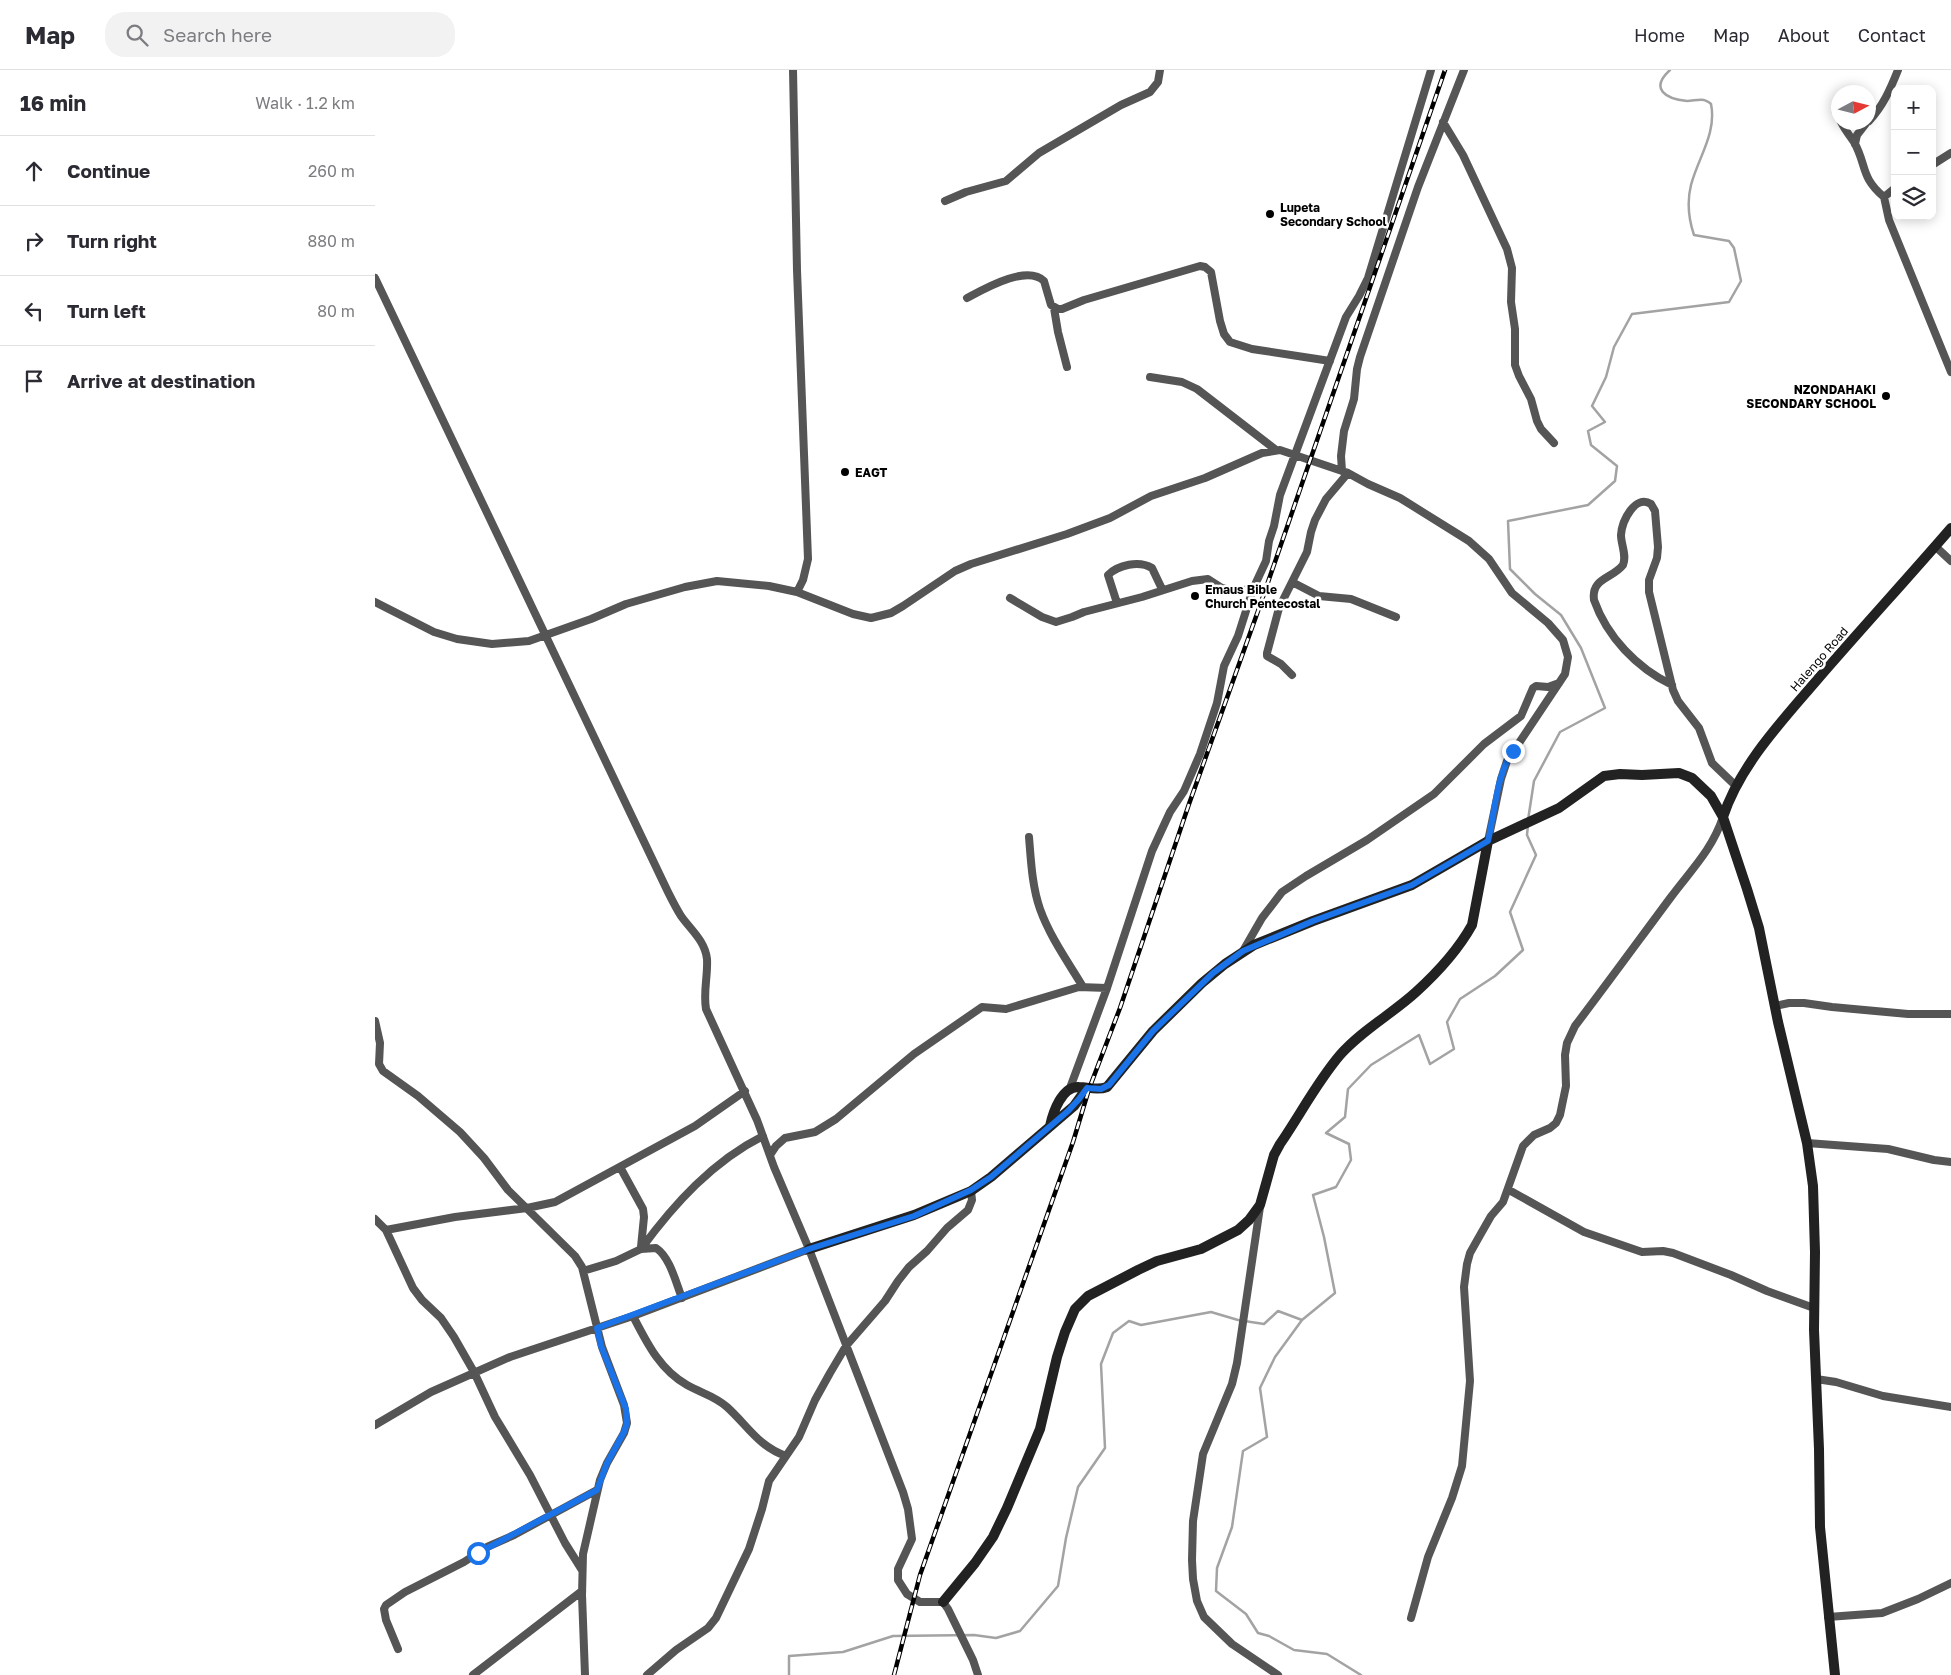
<!DOCTYPE html>
<meta charset="utf-8">
<style>
body{margin:0;font-family:"Golos Text",sans-serif;background:#f2f2f3;color:#2b2b33}
.controls{position:absolute;right:15px;top:15px;display:grid;overflow:hidden;border-radius:10px;box-shadow:0 2px 12px #0003}
.controls button{width:45px;height:45px;display:grid;place-items:center;padding:0;border:0;border-bottom:1px solid #e1e1e2;background:#fff;color:#2b2b33;font:25px sans-serif}
.compass{position:absolute;left:1456px;top:15px;width:45px;height:45px;border-radius:50%;background:#fff;box-shadow:0 2px 12px #0003;rotate:83deg}
.stop{position:absolute;width:15px;height:15px;margin:-11px;border:4px solid #1a73e8;border-radius:50%;background:#fff}
.stop.end{background:#1a73e8;border-color:#fff;box-shadow:0 1px 5px #0008}
.list{margin:0;padding:0;list-style:none}
h2{display:flex;justify-content:space-between;align-items:center;height:65px;margin:0;padding:0 20px;font-size:21px}
h2 small{font-size:16px;font-weight:400;color:#7c7c81}
.list li{display:grid;grid-template-columns:32px 1fr auto;gap:15px;align-items:center;box-sizing:border-box;height:70px;padding:0 20px;border-top:1px solid #e1e1e2}
.list b{display:block;font-size:19px;white-space:nowrap}
.list em{font-size:16px;font-style:normal;color:#7c7c81}
.icon{flex:none;width:28px;height:28px;fill:none;stroke:currentColor;stroke-width:2;stroke-linecap:round;stroke-linejoin:round}
.map{position:relative;flex:none;width:1576px;height:1605px;overflow:hidden}
header{display:flex;align-items:center;gap:30px;box-sizing:border-box;height:70px;padding:0 25px;background:#fff;border-bottom:1px solid #e1e1e2}
header strong{font-size:24px}
nav{display:flex;gap:28px;margin-inline-start:auto;font-size:18px}
.search{width:350px;height:45px;background:#f2f2f3;display:flex;align-items:center;gap:12px;box-sizing:border-box;padding:0 18px;border-radius:20px;color:#7c7c81;font-size:19px}
main{display:flex}
aside{flex:1;background:#fff}
.map>svg:first-child{display:block}
.lines{fill:none;stroke-linecap:round;stroke-linejoin:round}
.stream{stroke:#a3a3a3;stroke-width:2.5}
.street{stroke:#555;stroke-width:8}
.secondary{stroke:#222;stroke-width:10}
.rail-casing{stroke:#000;stroke-width:4.5}
.rail{stroke:#fff;stroke-width:2.5;stroke-dasharray:8;stroke-linecap:butt}
.route{stroke:#1a73e8;stroke-width:6}
.poi-dot{fill:#000;stroke:#fff;stroke-width:2}
.labels{text-anchor:middle;dominant-baseline:central;stroke-width:5;stroke-linejoin:round;paint-order:stroke}
.poi-label{font-size:12px;font-weight:bold;fill:#000;stroke:#fff;text-anchor:start}
.street-label{font-size:12px;fill:#000;stroke:#fff}
</style>
<header>
<strong>Map</strong>
<div class="search"><svg class="icon" aria-label="search" viewBox="0 0 24 24"><circle cx="10" cy="10" r="6"/><path d="M15 15l6 6"/></svg>Search here</div>
<nav><a>Home</a><a>Map</a><a>About</a><a>Contact</a></nav>
</header>
<main>
<aside>
<h2>16 min<small>Walk · 1.2 km</small></h2>
<ul class="list">
<li><svg class="icon" aria-label="ahead" viewBox="0 0 24 24"><path d="M12 20V5M6 11l6-6 6 6"/></svg><div><b>Continue</b></div><em>260 m</em></li>
<li><svg class="icon" aria-label="right" viewBox="0 0 24 24"><path d="M7 20v-9h11M14 6l5 5-5 5"/></svg><div><b>Turn right</b></div><em>880 m</em></li>
<li><svg class="icon" aria-label="left" viewBox="0 0 24 24"><path d="M17 20v-9H6M10 6l-5 5 5 5"/></svg><div><b>Turn left</b></div><em>80 m</em></li>
<li><svg class="icon" aria-label="arrive" viewBox="0 0 24 24"><path d="M6 21V4h12l-3 4 3 4H6"/></svg><div><b>Arrive at destination</b></div></li>
</ul>
</aside>
<div class="map">
<svg width="1576" height="1605" viewBox="0 0 1576 1605">
<rect width="100%" height="100%" fill="#fff"/>
<g class="lines">
<!-- stream -->
<path class="stream" d="M1153,750L1159,711L1185,662L1230,638L1206,578L1186,545L1160,524L1135,499L1133,451L1213,435L1240,411L1242,396L1216,375L1213,361L1230,352L1217,336L1231,307L1239,277L1257,244L1354,232L1366,211L1359,178L1354,171L1319,165C1314,150 1312,131 1316,115C1323,88 1342,63 1336,34C1334,32 1331,31 1329,30C1323,29 1318,31 1312,31C1291,29 1274,19 1295,0
M414,1605V1586L468,1582L518,1566L599,1565L621,1568L645,1561L683,1516L691,1468L703,1417L730,1378L726,1294L738,1263L754,1251L766,1255L836,1242L863,1250L889,1254L903,1241L927,1250
M986,1605L952,1584L919,1580L894,1566L883,1563L871,1544L841,1521L842,1498L857,1457L868,1381L892,1367L885,1318L900,1287L927,1250L960,1223L949,1167L938,1125L961,1117L976,1090L974,1074L951,1063L970,1047L973,1019L996,995L1044,965L1055,994L1079,979L1072,952L1085,929L1120,906L1148,880L1135,842L1161,785L1152,765L1153,755"/>
<!-- street -->
<path class="street" d="M418,0L422,200L433,489L428,510L422,522
M1461,42L1464,47
M1494,51C1508,36 1515,20 1523,0
M1068,52L1088,85L1132,179L1137,198L1136,232L1140,259V295L1144,306L1156,329L1162,351L1166,359L1179,373
M1466,52C1470,60 1475,66 1479,72C1492,95 1485,107 1509,127
M1480,74L1482,65L1492,52
M1557,95L1576,83
M1520,118L1509,127L1514,150L1576,302
M570,131L591,122L631,111L664,83L746,35L775,22L783,12L785,0
M0,208L293,822C297,830 301,838 306,846C316,860 330,871 332,889C333,906 328,922 331,939L382,1050L399,1097L434,1179L528,1422L533,1439L537,1469L523,1499V1510L532,1524L545,1532H568L573,1539L598,1590L603,1605
M592,228C609,219 652,194 669,211L676,235L683,239H687L709,230L825,196L830,197L836,202L845,251L849,264L855,272L877,279L955,291
M679,238L683,262L692,297
M775,307L807,312L822,319L901,380
M967,401L966,386L969,361L979,329L982,299L985,287L1043,117L1089,0
M1561,477L1576,491
M917,512L944,526L976,529L1021,547
M635,528L667,547L681,552L697,547L709,542L767,527L817,511L833,509L847,518L859,521L878,519
M0,532L59,562L82,569L117,574L154,571L216,549L251,534L310,517L342,511L394,516L422,522L478,544L496,548L516,543L528,536L580,501L596,494L692,464L735,448L776,426L830,408L887,383L905,380L973,403L993,414L1025,428L1094,471L1114,489L1137,523L1173,553L1188,570L1193,587L1190,604L1132,691L1126,709L1113,771
M742,533L733,505C743,495 764,490 777,498L787,519
M917,605L906,594L892,586V583L904,538L932,482L936,462L940,450L951,429L973,403
M1297,615C1262,598 1232,567 1219,530C1216,508 1237,509 1248,495C1252,485 1246,475 1246,465C1247,451 1260,424 1276,434L1280,441L1283,477L1282,488L1274,510V522L1298,620L1303,631L1324,658L1337,693L1361,716
M654,767C656,791 657,816 665,839C675,867 693,892 708,917
M868,881L887,848L907,822L931,806L992,770L1059,724L1109,674L1146,646L1158,618L1161,616L1173,617L1184,613
M1400,936L1414,933H1429L1457,937L1533,944H1576
M0,951L5,973L4,994L8,1001L43,1026L85,1062L109,1088L133,1120L200,1186L207,1197L227,1277L249,1335L252,1353L249,1363L232,1393L225,1410L208,1484L207,1525L210,1605
M695,1018L732,918L777,781L795,742L809,721L825,684L842,633L849,596L863,566L878,519L891,491L894,471L899,456L905,425L971,247L984,226L993,208L1056,0
M1432,1073L1513,1079L1559,1090L1576,1092
M395,1085L401,1076L410,1068L440,1062L461,1049L539,984L607,937L631,939L704,917L732,918
M245,1097L268,1139L269,1147L266,1177
M1134,1120L1209,1162L1267,1182L1288,1181L1298,1183L1356,1205L1392,1221L1439,1238
M885,1137L862,1293L857,1314L828,1384L818,1451L817,1490L818,1509L822,1531L829,1547L857,1574L903,1605
M0,1149L11,1160L38,1218L47,1230L66,1248L79,1267L99,1302L120,1347L155,1405L190,1473L207,1500
M11,1160L80,1147L152,1138L180,1132L320,1056L370,1021
M266,1179C299,1134 338,1091 388,1066
M208,1201L241,1191L266,1179L281,1178C295,1187 301,1213 307,1228
M258,1246C272,1273 285,1300 312,1315C326,1323 340,1326 352,1337C373,1356 383,1376 411,1386
M1441,1309L1461,1312L1508,1326L1576,1337
M0,1355L56,1322L135,1287L258,1246L434,1179
M1453,1547L1507,1543L1543,1529L1576,1513
M1036,1548L1053,1487L1077,1428L1087,1396L1095,1311L1089,1217L1092,1194L1095,1183L1104,1167L1116,1146L1128,1132L1148,1076L1159,1065L1175,1058L1181,1053L1185,1045L1191,1016L1190,985L1192,973L1200,956C1232,914 1264,870 1296,827C1316,800 1337,780 1348,747
M23,1579L11,1550L9,1539L11,1535L30,1522L89,1492L112,1477L139,1465L222,1420
M98,1605L207,1521
M272,1605L301,1580L333,1558L341,1548L374,1479L387,1439L394,1411L424,1367L440,1330L455,1303L471,1276L510,1231L523,1211L534,1197L552,1181L572,1158L593,1140L597,1130L596,1121"/>
<!-- secondary -->
<path class="secondary" d="M1348,747C1365,695 1407,651 1442,610C1486,559 1532,509 1576,458
M675,1056C678,1042 687,1016 704,1017C714,1017 722,1021 732,1017L778,961L827,913L850,894L879,875L938,851L1037,815L1113,771L1184,738L1229,706L1245,704L1267,705L1304,703L1317,708L1336,726L1348,747L1372,819L1384,858L1403,952L1432,1073L1438,1116L1440,1182L1439,1260L1444,1379L1445,1457L1460,1605
M434,1179L539,1145L596,1121L616,1107L699,1036L712,1018
M568,1532L600,1493L618,1467L632,1438L665,1359L682,1287L690,1262L700,1239L713,1226L763,1200L782,1191L826,1179L863,1160L874,1150L885,1135L899,1085L905,1074C925,1045 942,1012 965,985C987,960 1017,944 1041,922C1063,902 1083,880 1097,855L1113,771"/>
<defs>
<path id="rail" d="M519,1605L545,1505L698,1072L714,1019L745,938L814,734L883,541L1070,0"/>
</defs>
<!-- rail casing -->
<use href="#rail" class="rail-casing"/>
<!-- rail -->
<use href="#rail" class="rail"/>
</g>
<g class="lines">
<!-- route -->
<path class="route" d="M103,1483L222,1420L232,1393L249,1362L252,1353L251,1339L226,1276L222,1258L434,1179L539,1146L596,1120L616,1107L693,1041L704,1029L712,1018L726,1019L734,1015L778,961L838,903L868,881L938,851L1037,815L1113,771C1120,742 1121,705 1138,681"/>
</g>
<!-- markers -->
<g class="poi-dot">
<circle cx="895" cy="144" r="5"/>
<circle cx="1511" cy="326" r="5"/>
<circle cx="470" cy="402" r="5"/>
<circle cx="820" cy="526" r="5"/>
</g>
<g class="labels">
<!-- poi labels -->
<g class="poi-label">
<text x="905" y="137">Lupeta<tspan x="905" dy="14">Secondary School</tspan></text>
<text x="1501" y="319" text-anchor="end">NZONDAHAKI<tspan x="1501" dy="14">SECONDARY SCHOOL</tspan></text>
<text x="480" y="402">EAGT</text>
<text x="830" y="519">Emaus Bible<tspan x="830" dy="14">Church Pentecostal</tspan></text>
</g>
<!-- street labels -->
<g class="street-label">
<text transform="translate(1444 589) rotate(-49)">Halengo Road</text>
</g>
</g>
</svg>
<div class="controls">
<button>+</button>
<button>−</button>
<button><svg class="icon" aria-label="layers" viewBox="0 0 24 24"><path d="M12 4l9 5-9 5-9-5zM3 14l9 5 9-5"/></svg></button>
</div>
<svg class="compass" viewBox="-18 -18 36 36"><path d="M0-13l5 13h-10z" fill="#e53935"/><path d="M0 13l5-13h-10z" fill="#7c7c81"/></svg>
<div class="stop" style="left:103px;top:1483px"></div>
<div class="stop end" style="left:1138px;top:681px"></div>
</div>
</main>
